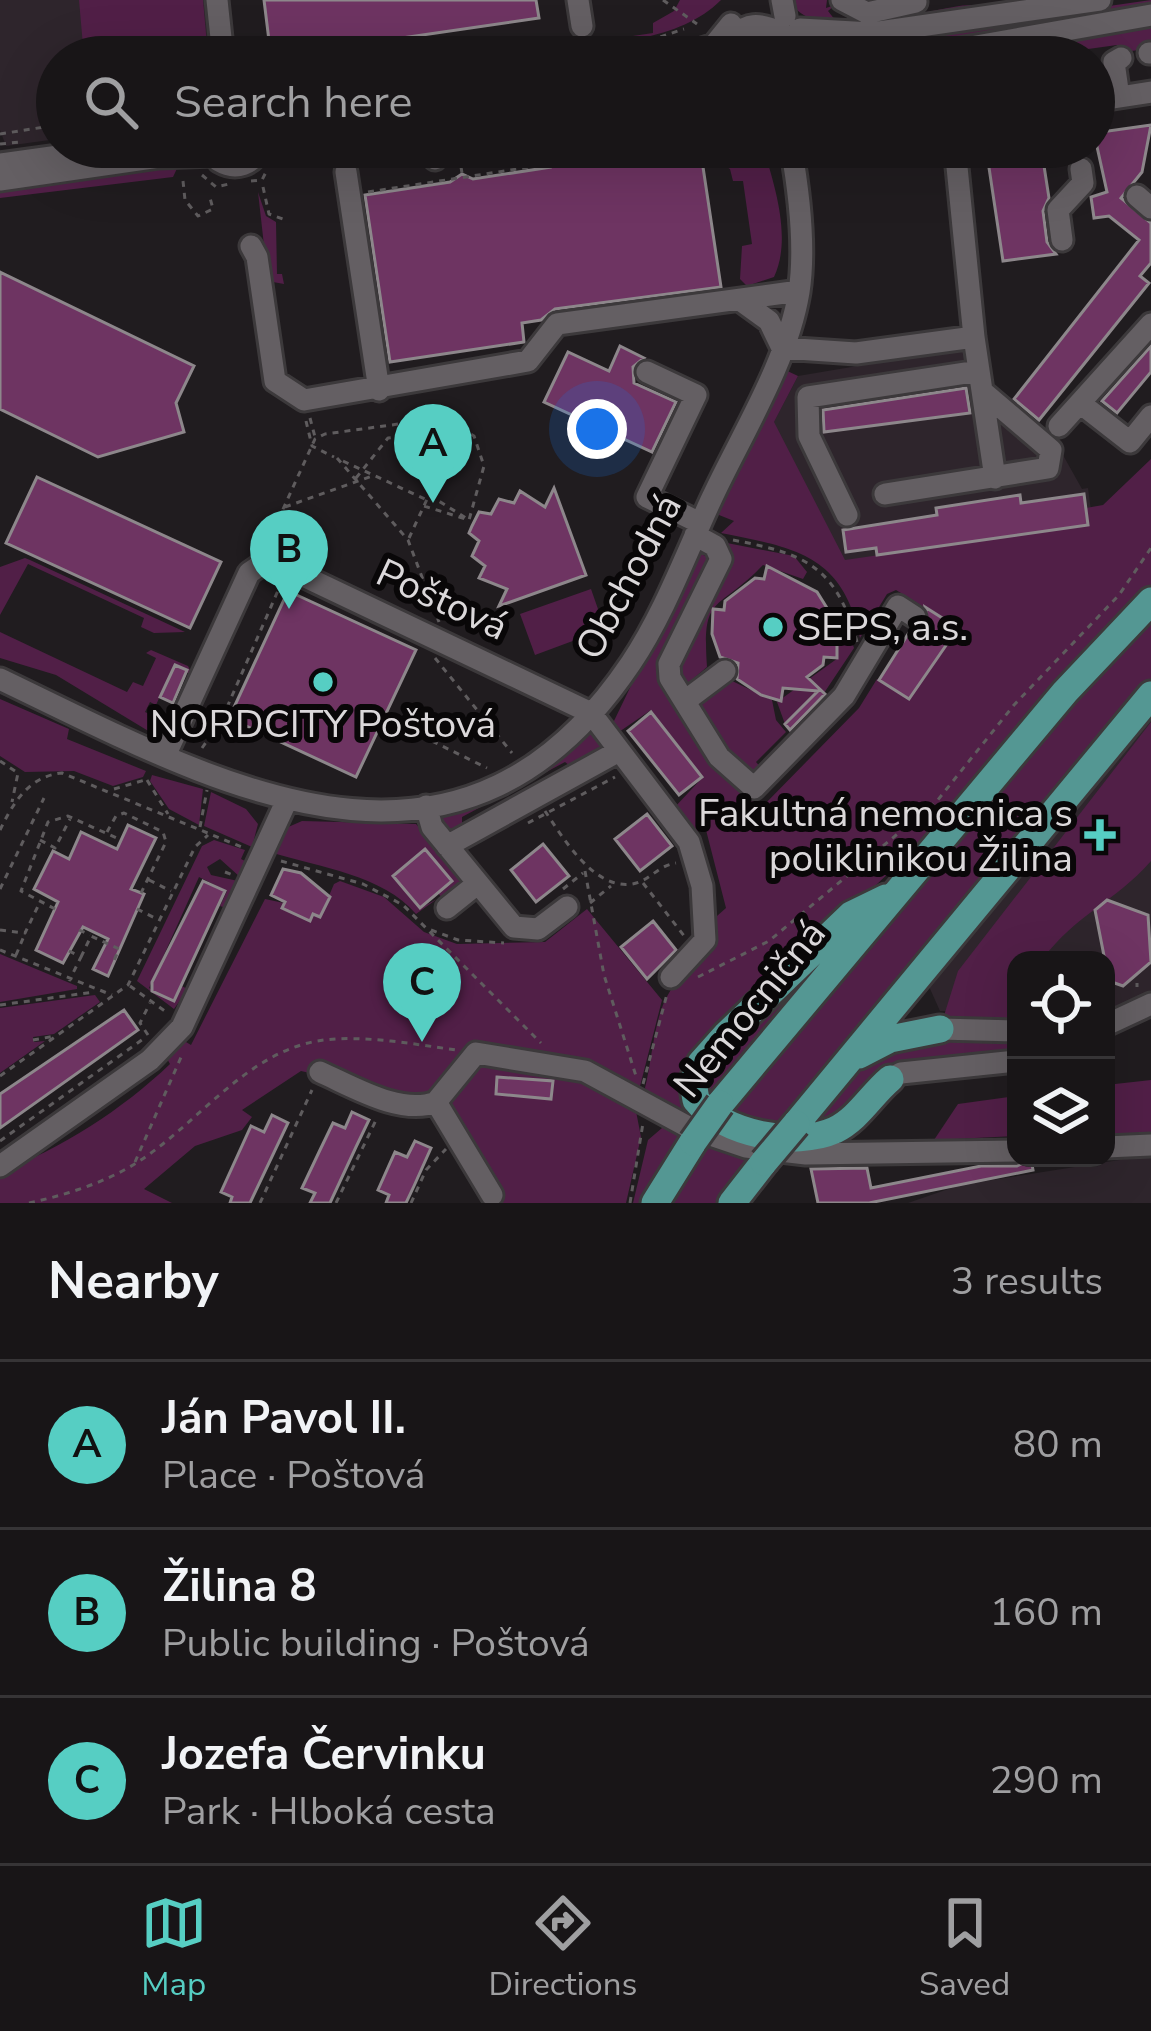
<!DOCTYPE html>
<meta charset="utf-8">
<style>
body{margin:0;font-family:"Nunito Sans",sans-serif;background:#211e20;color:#f1f3f6}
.controls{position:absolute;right:36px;bottom:36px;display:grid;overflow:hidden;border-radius:24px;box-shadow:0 12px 48px #0002}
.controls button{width:108px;height:108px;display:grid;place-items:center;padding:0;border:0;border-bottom:3px solid #363436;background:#181517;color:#f1f3f6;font:60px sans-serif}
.you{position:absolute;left:597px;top:429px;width:42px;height:42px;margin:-30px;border:9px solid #fff;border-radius:50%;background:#1a73e8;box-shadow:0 0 0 18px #1a73e833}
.badge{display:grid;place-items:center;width:78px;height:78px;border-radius:50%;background:#56cec3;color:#111;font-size:39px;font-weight:700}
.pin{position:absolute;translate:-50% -99px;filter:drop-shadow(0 3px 6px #0008)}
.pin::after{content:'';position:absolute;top:63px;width:42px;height:36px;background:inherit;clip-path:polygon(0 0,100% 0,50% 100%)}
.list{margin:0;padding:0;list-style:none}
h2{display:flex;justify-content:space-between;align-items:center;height:156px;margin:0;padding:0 48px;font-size:51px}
h2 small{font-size:39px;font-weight:400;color:#9f9fa1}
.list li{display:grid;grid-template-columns:78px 1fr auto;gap:36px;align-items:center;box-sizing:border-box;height:168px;padding:0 48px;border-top:3px solid #363436}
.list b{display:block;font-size:45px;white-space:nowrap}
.list p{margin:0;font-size:39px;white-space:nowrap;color:#9f9fa1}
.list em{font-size:39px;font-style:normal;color:#9f9fa1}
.icon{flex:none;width:66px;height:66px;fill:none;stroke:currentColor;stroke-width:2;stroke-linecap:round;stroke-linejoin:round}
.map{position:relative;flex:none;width:1151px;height:1203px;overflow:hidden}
.search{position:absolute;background:#181517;box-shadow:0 12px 48px #0002;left:36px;right:36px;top:36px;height:132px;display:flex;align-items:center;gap:30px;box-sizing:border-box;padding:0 42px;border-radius:66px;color:#9f9fa1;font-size:45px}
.sheet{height:660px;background:#181517}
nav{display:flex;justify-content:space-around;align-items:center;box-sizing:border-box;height:168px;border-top:3px solid #363436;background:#181517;font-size:33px;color:#9f9fa1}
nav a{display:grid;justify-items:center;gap:6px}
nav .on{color:#56cec3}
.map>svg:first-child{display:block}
.built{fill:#2e252c}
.green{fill:#511f47}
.building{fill:#6e3462;stroke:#8d878b;stroke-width:3}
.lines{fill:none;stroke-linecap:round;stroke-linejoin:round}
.minor-casing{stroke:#3c393b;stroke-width:27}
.major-casing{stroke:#3c393b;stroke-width:33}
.path{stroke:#5f5c5e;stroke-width:3;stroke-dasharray:6 6;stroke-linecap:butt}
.minor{stroke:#645f63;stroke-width:21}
.major{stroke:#549793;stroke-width:27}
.major-bridge-casing{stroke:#3c393b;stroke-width:33;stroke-linecap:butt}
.major-bridge{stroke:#549793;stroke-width:27}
.poi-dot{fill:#56cec3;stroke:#090708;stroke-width:4.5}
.labels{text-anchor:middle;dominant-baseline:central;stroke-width:12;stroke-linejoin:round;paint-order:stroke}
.street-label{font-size:39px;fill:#dbd8da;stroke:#090708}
.poi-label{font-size:39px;fill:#dbd8da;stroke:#090708;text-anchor:start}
</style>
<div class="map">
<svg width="1151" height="1203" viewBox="0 0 1151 1203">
<rect width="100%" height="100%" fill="#201c1f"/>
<!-- built -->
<path class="built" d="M0,0H209L213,57H57V139L6,146L0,130Z
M982,345L992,390L1054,439L1082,489L1088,488L1093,526L848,595L768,433L798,376Z
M1151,710V1009L1106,1026V960H1016V1011H940L927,982Z
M1151,1155V1203H908L960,1185Z"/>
<!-- green -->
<path class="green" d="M79,0H203L207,45L84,57Z
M680,0H721C679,42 609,42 552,51L550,39L557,38L559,47L653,33V23L674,11Z
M789,0H827L826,8L835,5L828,11L839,25L853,17C891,27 960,0 979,6L968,11C921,17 816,47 789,0Z
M1151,0V10L815,56L814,48Z
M1151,21V48L1119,53L1117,45C1069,52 1022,57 971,57Z
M721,147H763C775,186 792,239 774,277L747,286L740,279L742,246L752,244L743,181H733L730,169L718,162Z
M181,160L173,177L0,198V189Z
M258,192L266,216L276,222L277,274H282L284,284L273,282L267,272Z
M781,368L798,376L774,422L845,560L1088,525L1086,508L1103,505L1151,459V587L919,844L697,1056V1114L692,1121L649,1098L645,1088C652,1061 654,1016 669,993C692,957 715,971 717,916L726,908L706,830L694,831L674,808L703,777L651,710L616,734L613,723L695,553L711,557L664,660L716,762L762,807L859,708L877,679L910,698L958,628L896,590L887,594L860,638C843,555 796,548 721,533L734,521L719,515L720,500Z
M727,543L794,556L807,572L803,579L763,565C716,614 702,592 707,667L687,684L677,664L727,571Z
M25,558L30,560L185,632L154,633L141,627L144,618L28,564L0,615V567Z
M591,589L605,629L535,655L520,614Z
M1151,614V680L777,1127L725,1114L1041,734Z
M843,617L854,648L824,693L819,689L785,724L777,702L838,658L834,620Z
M0,632L127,692L133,682L143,686L156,658L146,653L151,650L188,666L193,676L174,665L156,705L150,702L145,712L164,721L171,711L162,728L150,732L56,675L0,658Z
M728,679L772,700L776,720L786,732L756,762L764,771L754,775L726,753L701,710L703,700Z
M0,699L69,729L67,739L146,771L143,777L113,786L74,771L25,772L0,756Z
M1151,722V861C1113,904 1077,913 1042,960H1016V1022H942L958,971Z
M586,734L599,736L601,751L570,766L565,762L462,817V828L449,834L440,823L444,812L547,761Z
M152,775L203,789L199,825L169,809L150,781Z
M211,792L246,809L258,824L252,847L204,826Z
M302,821L416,824L463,879L442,898L438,893L451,881L394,876L420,908L437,899L416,914C383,875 319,867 273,853L286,828Z
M214,840L245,850L241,859L247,862L240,877L220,859L207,867L211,875L238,881L226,908L220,906L227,891L199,877L149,988L173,1001L181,986L188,989L174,1009L137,981L202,846Z
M340,881L384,897L424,932L457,944L545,942L587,909L662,1000L635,1106L641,1137L626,1203H501L441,1103L301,1071L242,1110L252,1117L242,1130L195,1146L144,1189L172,1203H0V1172C61,1149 123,1109 170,1064L165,1055L181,1039L191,1045L265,899L284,903L282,909L309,921L313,914L320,917L334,884Z
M873,904L707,1102L704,1071Z
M0,954L77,986V989L0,1002Z
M95,995L100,1002L54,1034L33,1037L34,1042L45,1041L0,1073V1008Z
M935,1039L1016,1041V1050L915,1060L848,1112L809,1129L874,1054Z
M1151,1080V1134H1106V1085Z
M1016,1096V1136L934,1140L958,1104Z
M669,1122L685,1132L642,1203H633L648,1140Z
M707,1144L755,1155L720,1203H667Z"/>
<!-- building -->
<path class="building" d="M264,0H536L539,18L271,57Z
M1151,125L1142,172L1121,198L1151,223V263L1140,276L1149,283L1039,420L1014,399L1139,240L1109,216L1094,218L1091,197L1107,192L1094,133Z
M700,147L721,287L555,309L541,320L522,323L524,342L390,362L365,195L450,182L462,174L473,179L551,167L567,157L581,163Z
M1042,153L1049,198L1043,211L1047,242L1056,254L1003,261L988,161Z
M0,272L194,366L176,403L184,432L98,457L0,409Z
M620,346L644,358L633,367L634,383L676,402L652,452L544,402L568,352L609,371Z
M1151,346V372L1117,413L1102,401Z
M966,388L970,413L824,432L823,410Z
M37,477L221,562L190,628L6,543Z
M554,488L586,575L499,606L507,589L479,578L485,566L472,556L479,541L469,533L472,526L479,512L491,514L499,499L514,503L520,491L545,507Z
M1084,494L1088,525L877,555L876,548L846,552L843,530L937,515L936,508L1020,495L1021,503Z
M767,566L817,592L832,616L837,643V658L824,657L823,665L807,677L825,694L790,730L785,724L818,691L783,688L781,701L761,695L737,679L738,663L720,657L712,634L713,609L724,610L725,601L755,578L764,579Z
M288,591L416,650L356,777L229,718Z
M925,607L958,628L909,699L879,680L910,631L928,624Z
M175,665L187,670L173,703L160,697Z
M651,712L702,777L679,795L628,731Z
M647,814L672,846L640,871L615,839Z
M128,825L156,838L131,889L144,894L108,976L93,969L108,939L83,927L63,963L36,950L58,902L34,889L53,851L69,859L81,832L117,849Z
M543,844L569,876L536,902L511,870Z
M425,849L452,881L420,908L393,876Z
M283,869L301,873L330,897L320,917L313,914L310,921L282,908L285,902L271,895Z
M203,881L225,891L174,1001L152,991V982Z
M1107,900L1148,915L1151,962L1123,986L1109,981L1095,910Z
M653,921L676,950L647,979L621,947Z
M124,1010L138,1030L0,1128V1094Z
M497,1077L553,1081L551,1099L496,1094Z
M352,1112L369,1120L356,1147L330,1203H310L315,1193L302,1188L320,1150L333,1123L345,1128Z
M272,1115L288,1123L250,1203H230L232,1197L221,1192L251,1126L264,1132Z
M415,1141L431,1148L414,1186L406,1203H386L389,1195L378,1190L395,1152L407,1157Z
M1031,1159L1033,1170L869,1203H818L811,1169L867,1168L871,1188L981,1166H1017Z"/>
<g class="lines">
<defs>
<path id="minor" d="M217,0L223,57
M578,0L582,26
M782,0L785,16
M842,0L867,13L916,2
M800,29L872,33L1100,0
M1149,53H1151
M678,57L714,45L731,24
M726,57C744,0 779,36 807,45
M841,57L927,47
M914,57L1151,15
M1119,97L1114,62L1121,58
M1094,101L1151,92
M210,147L219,161C236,171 253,165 261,147
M433,147L435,159
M955,147L974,337L995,478
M0,164L123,147
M346,172L379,390
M0,180L159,157L213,155
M1137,196L1151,208
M1062,240L1058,210L1083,183L1081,169
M251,246L257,257L275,381L304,400L528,361L557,324L799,291
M740,300L769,321L782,348
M782,348L856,353L974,337
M647,372L696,395L647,497L700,523
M1080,403L1130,442L1151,416
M1059,426L1151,324
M885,494L1048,468L1051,450L983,392
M847,515L809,436L808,397L979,371
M695,535L715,546L721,559L669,664L670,678L719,757L754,788L844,696L898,606L915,617
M0,679C215,782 456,923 631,663C664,614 686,554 711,500C741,435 787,364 799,292C806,246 799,192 791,147
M685,701L725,671
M165,756L249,573L265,562L276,563L591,713L689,842L702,886L705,940L671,977
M426,806L432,827L514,927L538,929L567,907
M447,846L619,751
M447,908L477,884
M1106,1025L1151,1004
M940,1029L1016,1031
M320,1072C352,1086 401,1116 436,1102
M890,1079L901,1073L1016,1061
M436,1102L476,1053L585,1071L690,1128L746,1147L806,1154L1016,1151
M436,1102L492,1195
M1106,1147L1151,1145
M0,1166L150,1060L182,1027L286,802"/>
<path id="major" d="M886,898L851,915L726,1035L701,1063L693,1082L696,1100C723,1134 795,1148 835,1130C858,1119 871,1095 890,1079
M859,1055L890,1039L940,1029
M720,1104L1065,692L1151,601
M796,1124L1151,695
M655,1203L693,1142
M732,1203L764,1162"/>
</defs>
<!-- minor casing -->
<use href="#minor" class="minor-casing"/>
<!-- major casing -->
<use href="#major" class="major-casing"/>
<!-- path -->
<path class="path" d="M663,0L697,24
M241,39L264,57
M547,39L548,57
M530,57L657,38L684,29
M607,57L661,49
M0,134L57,125
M0,144L20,142
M290,147L291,157
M459,155L462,173
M272,165L286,155L284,147
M202,175L216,187L229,184
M183,181L185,200L198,216L213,209L209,194
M251,181L262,180L266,172
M263,187L269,214L283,219
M368,192L550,164L565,156L582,160L668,147
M310,418L315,437
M306,421L312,446L334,457
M337,458L408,540L439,622
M343,461L427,500
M356,478L388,438L458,429
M285,507L372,476
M409,538L429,495L466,518
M733,540C806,554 836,566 857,642
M268,542L315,439L325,434L443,418L474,436L484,466L469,520L424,506
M435,658L512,753
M389,720L487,768
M202,748L221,721L280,586
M0,761L18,773L12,802
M147,780L168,814
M114,789L145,780
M545,811C563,838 594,890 632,884C650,881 657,866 676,863
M528,823L615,777
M200,827L207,790
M0,830C13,803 29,776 62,773L244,848
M107,832L116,816L124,813L163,832L166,842L141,893
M40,840L55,848L70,819
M281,861L363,884L403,905L541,1043
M585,871L604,975L636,1076
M225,872L235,876
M149,880L171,891
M643,883L685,937
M0,889L44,798
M563,889L583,873
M590,903L611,886
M55,909L21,891L48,822L68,816L121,840
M137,909L157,919
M0,930L25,933L39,904
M79,930L90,935
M431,930L458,940L504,943
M0,950L112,995
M69,951L81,957L69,981
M16,955L24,936
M81,957L91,936L119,949L113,963
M698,977L769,941L937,801L1014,705L1119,595L1151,548
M1137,983V987
M130,986L166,1012
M0,1005L94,992
M148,1035L140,1023L150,1003
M33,1040L55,1036
M0,1076L128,985L195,847L208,835
M643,1084L667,994
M0,1141L146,1037
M135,1162L182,1055
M29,1203C65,1195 101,1184 133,1165C196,1127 242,1055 317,1041C360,1034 413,1044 456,1050
M260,1203L312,1090
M336,1203L377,1118
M411,1203L426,1170L446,1149
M630,1203L643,1123"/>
<!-- minor -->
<use href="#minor" class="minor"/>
<!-- major -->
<use href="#major" class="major"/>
<defs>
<path id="major-bridge" d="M693,1142L720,1104
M764,1162L796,1124"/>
</defs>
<!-- major-bridge casing -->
<use href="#major-bridge" class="major-bridge-casing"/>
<!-- major-bridge -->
<use href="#major-bridge" class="major-bridge"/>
</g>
<!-- markers -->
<g class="poi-dot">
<circle cx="773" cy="627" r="12"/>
<circle cx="323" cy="682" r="12"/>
<path d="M1094 817h12v12h12v12h-12v12h-12v-12h-12v-12h12z"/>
</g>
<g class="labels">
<!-- street labels -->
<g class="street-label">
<text transform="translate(629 577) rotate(-62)">Obchodná</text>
<text transform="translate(442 600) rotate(25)">Poštová</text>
<text transform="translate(750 1009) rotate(-51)">Nemocničná</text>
</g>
<!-- poi labels -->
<g class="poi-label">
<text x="797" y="627">SEPS, a.s.</text>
<text x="323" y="724" text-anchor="middle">NORDCITY Poštová</text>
<text x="1073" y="813" text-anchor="end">Fakultná nemocnica s<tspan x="1073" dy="45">poliklinikou Žilina</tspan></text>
</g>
</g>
</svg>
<div class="controls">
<button><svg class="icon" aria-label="locate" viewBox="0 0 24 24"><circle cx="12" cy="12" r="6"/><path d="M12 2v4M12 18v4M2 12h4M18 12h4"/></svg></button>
<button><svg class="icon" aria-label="layers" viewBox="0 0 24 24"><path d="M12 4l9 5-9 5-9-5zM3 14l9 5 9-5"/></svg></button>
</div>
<div class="you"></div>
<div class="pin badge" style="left:433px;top:503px">A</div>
<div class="pin badge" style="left:289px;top:609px">B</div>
<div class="pin badge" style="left:422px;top:1042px">C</div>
<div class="search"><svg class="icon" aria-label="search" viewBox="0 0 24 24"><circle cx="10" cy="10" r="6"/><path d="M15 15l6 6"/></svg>Search here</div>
</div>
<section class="sheet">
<h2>Nearby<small>3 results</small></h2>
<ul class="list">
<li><span class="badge">A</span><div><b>Ján Pavol II.</b><p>Place · Poštová</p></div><em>80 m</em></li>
<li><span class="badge">B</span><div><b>Žilina 8</b><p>Public building · Poštová</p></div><em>160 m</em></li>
<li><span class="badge">C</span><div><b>Jozefa Červinku</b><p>Park · Hlboká cesta</p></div><em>290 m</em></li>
</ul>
</section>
<nav>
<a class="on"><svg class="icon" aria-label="map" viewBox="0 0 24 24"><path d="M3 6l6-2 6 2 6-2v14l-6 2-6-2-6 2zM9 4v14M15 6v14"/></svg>Map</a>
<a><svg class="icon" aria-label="directions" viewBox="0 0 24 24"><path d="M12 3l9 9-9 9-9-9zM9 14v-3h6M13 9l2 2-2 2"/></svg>Directions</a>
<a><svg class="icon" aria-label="saved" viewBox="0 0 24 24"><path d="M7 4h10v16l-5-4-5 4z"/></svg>Saved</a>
</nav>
